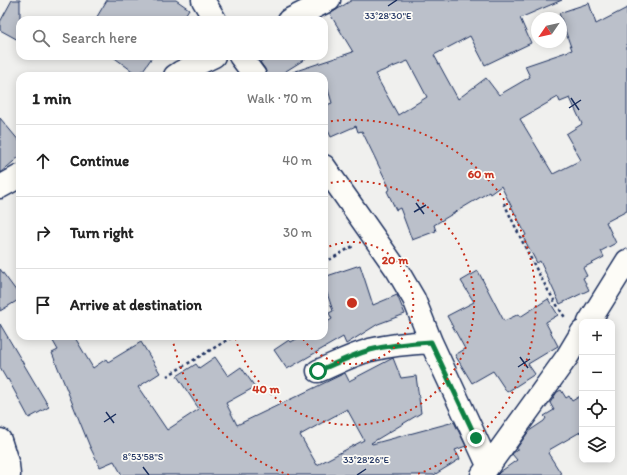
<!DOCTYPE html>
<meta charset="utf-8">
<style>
body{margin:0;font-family:Itim,sans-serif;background:#f6f6f6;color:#222}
.controls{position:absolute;right:12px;bottom:12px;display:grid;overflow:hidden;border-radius:8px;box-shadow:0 2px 10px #0003}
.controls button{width:36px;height:36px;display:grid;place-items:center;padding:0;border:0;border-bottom:1px solid #e0e0e0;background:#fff;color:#222;font:20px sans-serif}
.compass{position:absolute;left:531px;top:12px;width:36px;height:36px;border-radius:50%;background:#fff;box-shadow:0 2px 10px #0003;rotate:236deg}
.stop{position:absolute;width:12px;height:12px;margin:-9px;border:3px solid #0b8043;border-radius:50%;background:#fff}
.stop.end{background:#0b8043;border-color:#fff;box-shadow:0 1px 4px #0008}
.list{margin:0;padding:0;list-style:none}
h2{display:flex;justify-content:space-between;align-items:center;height:52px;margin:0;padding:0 16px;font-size:17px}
h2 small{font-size:13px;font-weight:400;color:#767676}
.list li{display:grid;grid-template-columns:26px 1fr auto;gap:12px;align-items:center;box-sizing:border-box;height:72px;padding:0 16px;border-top:1px solid #e0e0e0}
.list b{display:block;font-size:15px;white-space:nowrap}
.list em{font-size:13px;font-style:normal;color:#767676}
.icon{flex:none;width:22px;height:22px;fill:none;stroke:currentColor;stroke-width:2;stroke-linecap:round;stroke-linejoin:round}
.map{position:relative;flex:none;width:627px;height:475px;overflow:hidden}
.search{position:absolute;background:#fff;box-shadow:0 2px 10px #0003;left:16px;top:16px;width:312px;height:44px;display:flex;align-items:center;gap:10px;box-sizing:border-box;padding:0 14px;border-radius:12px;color:#767676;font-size:15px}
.panel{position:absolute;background:#fff;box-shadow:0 2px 10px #0003;left:16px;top:72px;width:312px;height:268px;border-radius:12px}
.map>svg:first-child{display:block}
.building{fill:#bbc0ca;stroke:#1b2f5e;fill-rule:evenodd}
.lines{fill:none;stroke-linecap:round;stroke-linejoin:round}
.minor-casing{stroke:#1b2f5e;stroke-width:25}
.path{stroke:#1b2f5e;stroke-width:2.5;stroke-dasharray:3 3;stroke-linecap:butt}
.minor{stroke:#fdfcf7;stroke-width:22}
.route{stroke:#0b8043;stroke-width:5}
.ticks{fill:none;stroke:#1b2f5e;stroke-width:1.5}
.ring{fill:none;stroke:#c8321e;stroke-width:2;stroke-dasharray:2 4}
.ticks-label{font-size:10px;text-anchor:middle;fill:#1b2f5e;stroke:#fdfcf7;stroke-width:3.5;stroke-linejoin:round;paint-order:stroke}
.centre{fill:#c8321e;stroke:#fdfcf7;stroke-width:2}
.ring-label{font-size:12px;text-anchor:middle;font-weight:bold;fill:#c8321e;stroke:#fdfcf7;stroke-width:3.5;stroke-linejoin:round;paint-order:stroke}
</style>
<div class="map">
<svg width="627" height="475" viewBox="0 0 627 475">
<rect width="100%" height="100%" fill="#f0f0ee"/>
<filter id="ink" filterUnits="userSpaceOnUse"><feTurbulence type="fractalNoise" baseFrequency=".025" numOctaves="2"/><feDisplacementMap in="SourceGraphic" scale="8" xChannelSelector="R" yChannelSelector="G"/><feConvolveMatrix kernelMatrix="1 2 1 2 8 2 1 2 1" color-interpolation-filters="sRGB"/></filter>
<g filter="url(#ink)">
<!-- building -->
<path class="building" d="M12,0H20V41L0,30V22Z
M107,0H176L189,9L182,20H95Z
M352,0H562L520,18L531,43L485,65L470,36L434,55L458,99L486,78L499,95L530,77L525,66L572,50L559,13L589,3L596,24L627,8V211L606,222L616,243L601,251L604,257L583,268L587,276L583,278L589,290L560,304L540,261L537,263L523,237L526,235L501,186L490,194L489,192L434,225L436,231L412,240L400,208L396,210L387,191L390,189L362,131L358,132L356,126L331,137L324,122V106L332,103L324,76H291L290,73L353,52L330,14ZM408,61L427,97L398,115L375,74ZM558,97L560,102L570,98L582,124L566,134L581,160L553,174L520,119Z
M112,56H153L139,76Z
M270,56H310L278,76H267L265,69L260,62Z
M0,118L20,142V156L0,173Z
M360,265L373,305L397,295L405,314L378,324L346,344L343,337L287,369L274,350L289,340L291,342L302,336H324V324L332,319L329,313L333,311L324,284V277Z
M0,269L20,296V299L0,311Z
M478,271L504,321L519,314L520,317L548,299L558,315L546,322V323L558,346L528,364L535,374L507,392L493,371L472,383L455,355L465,349L447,316L474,302L461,281Z
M0,324L49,407L29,418L8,379L7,380L0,368Z
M50,336H74L93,368L106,359L108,362L141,342L160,373L138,387L167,430L199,409L177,376L196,364L199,368L215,357L228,376L241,367L255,387L226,403L237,425L345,373L349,381L393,358L401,378L416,376L421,413L371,443L372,444L454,422L466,446L455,450L460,459L434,475H122L114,461L100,467L90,447L52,353L58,350ZM347,409L364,440L317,465L300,435Z
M561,390L566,398L569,396L572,401L582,395V431L549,450L550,452L548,453L562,475H497L500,472L517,460L512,454L517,450V448L529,431L544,421L546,418L544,416L554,410L550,403L557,392Z"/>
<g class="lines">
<defs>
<path id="minor" d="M203,0L215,20
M289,20L329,0
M240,56L255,76
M175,76L181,72L214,56
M324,166L397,270L414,299L431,342L488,465
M0,187L20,176
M589,322L627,261
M318,371C335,364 352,355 370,350C390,345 411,343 431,342
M0,440L8,465L9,475
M482,475L567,357L582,332"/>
</defs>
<!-- minor casing -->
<use href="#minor" class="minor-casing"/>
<!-- path -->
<path class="path" d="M504,203C523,243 541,282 566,319
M324,263L355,245
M167,376L234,336"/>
<!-- minor -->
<use href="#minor" class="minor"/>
</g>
</g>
<g class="lines" filter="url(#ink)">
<!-- route -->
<path class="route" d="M318,371C335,364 352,355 370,350C390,345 411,343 431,342L476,438"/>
</g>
<!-- ticks -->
<path class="ticks" d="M388,6L397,0M571,98L579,110M569,108L581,100M416,203L424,214M414,212L426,205M520,357L528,368M518,367L530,359M106,412L114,423M104,422L116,414M143,467L149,475M357,475L366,469"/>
<!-- distance rings -->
<g class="ring">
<path d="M324 249A61 61 0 1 1 301 336"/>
<path d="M325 184A122 122 0 1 1 235 337"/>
<path d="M289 475A183 183 0 0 1 172 336M325 122A183 183 0 0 1 415 475"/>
</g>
<g class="ticks-label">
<text x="388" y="19">33°28'30"E</text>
<text x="143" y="460">8°53'58"S</text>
<text x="366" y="463">33°28'26"E</text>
</g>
<circle cx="352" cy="303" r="6" class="centre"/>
<g class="ring-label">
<text x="481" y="178">60 m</text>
<text x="395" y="264">20 m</text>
<text x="266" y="393">40 m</text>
</g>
</svg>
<div class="controls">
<button>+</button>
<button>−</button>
<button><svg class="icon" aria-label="locate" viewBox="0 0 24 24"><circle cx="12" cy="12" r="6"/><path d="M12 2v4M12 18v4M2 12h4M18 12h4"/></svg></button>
<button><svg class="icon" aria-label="layers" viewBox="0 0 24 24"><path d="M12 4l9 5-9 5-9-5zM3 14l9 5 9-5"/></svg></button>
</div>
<svg class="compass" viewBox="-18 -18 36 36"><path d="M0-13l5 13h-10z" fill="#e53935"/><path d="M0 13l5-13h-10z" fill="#767676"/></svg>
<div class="stop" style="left:318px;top:371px"></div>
<div class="stop end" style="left:476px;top:438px"></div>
<div class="search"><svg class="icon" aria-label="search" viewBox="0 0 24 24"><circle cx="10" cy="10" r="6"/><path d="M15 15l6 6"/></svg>Search here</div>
<section class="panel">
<h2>1 min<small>Walk · 70 m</small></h2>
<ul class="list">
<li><svg class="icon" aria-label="ahead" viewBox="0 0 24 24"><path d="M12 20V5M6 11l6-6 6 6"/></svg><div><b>Continue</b></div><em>40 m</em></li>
<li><svg class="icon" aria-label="right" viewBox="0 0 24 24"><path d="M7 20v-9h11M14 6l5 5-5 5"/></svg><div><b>Turn right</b></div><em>30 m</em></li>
<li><svg class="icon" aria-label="arrive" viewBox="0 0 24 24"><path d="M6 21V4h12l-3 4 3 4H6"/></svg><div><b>Arrive at destination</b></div></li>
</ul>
</section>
</div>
